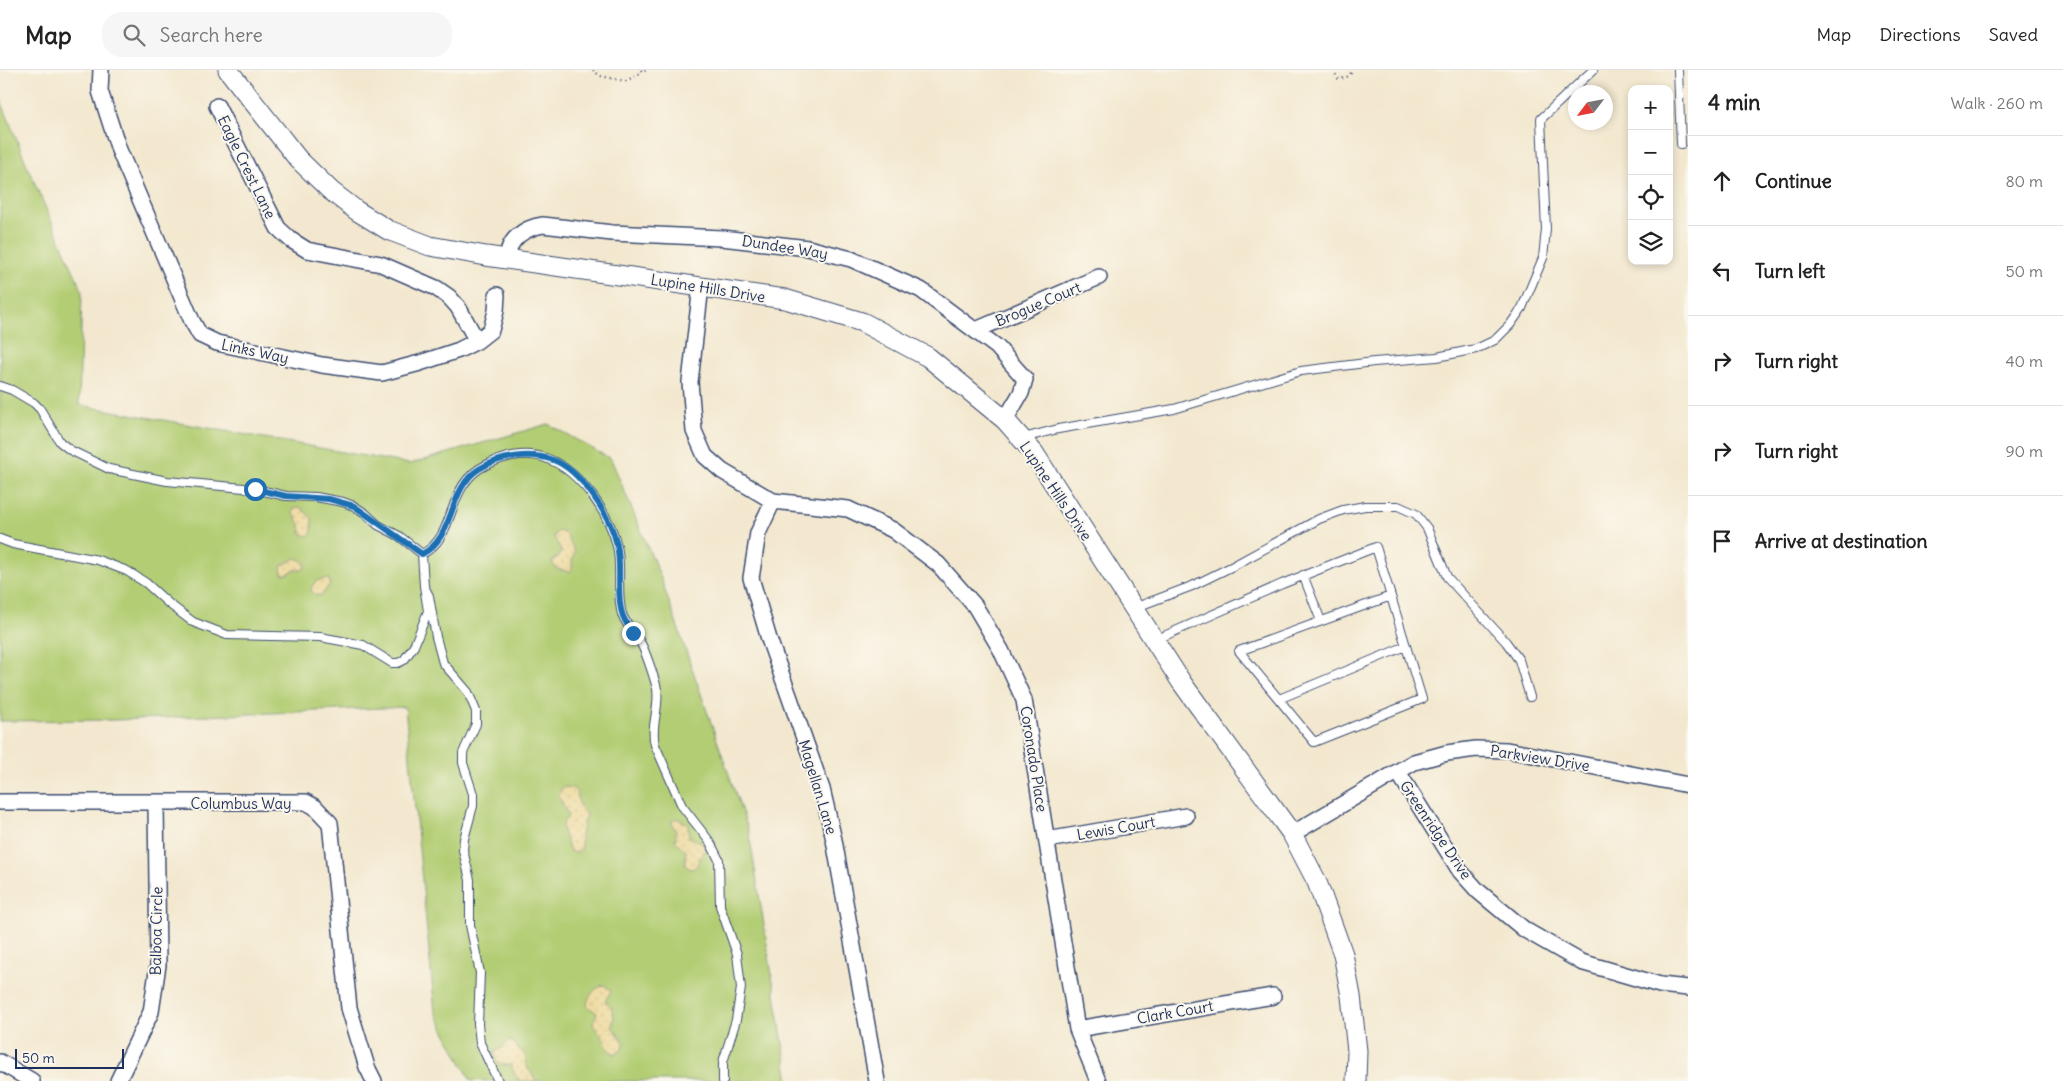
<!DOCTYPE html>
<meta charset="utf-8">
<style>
body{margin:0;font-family:Delius,sans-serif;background:#f6f6f6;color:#222}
.controls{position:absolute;right:15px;top:15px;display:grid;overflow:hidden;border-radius:10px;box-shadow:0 2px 8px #0003}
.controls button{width:45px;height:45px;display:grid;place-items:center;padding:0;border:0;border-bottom:1px solid #e0e0e0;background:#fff;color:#222;font:25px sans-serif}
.compass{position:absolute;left:1568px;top:15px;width:45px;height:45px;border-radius:50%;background:#fff;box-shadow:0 2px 8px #0003;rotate:238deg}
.scale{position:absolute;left:15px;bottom:12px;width:109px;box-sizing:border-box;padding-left:5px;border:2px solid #1b2f5e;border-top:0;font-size:14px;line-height:18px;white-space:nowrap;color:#1b2f5e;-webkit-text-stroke:4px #fbf7ec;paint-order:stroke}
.stop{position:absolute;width:15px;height:15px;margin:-11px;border:4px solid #1f6fb2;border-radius:50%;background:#fff}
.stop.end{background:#1f6fb2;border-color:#fff;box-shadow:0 1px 5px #0008}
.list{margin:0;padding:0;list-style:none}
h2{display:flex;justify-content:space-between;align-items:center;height:65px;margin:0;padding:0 20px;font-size:21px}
h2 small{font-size:16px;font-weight:400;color:#767676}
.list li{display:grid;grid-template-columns:32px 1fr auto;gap:15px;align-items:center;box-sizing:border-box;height:90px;padding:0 20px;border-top:1px solid #e0e0e0}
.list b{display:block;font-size:19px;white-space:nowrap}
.list em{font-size:16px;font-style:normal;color:#767676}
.icon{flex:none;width:28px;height:28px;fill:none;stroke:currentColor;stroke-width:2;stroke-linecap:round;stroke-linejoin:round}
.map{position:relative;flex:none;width:1688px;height:1011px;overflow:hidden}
header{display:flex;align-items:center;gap:30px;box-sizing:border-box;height:70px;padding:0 25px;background:#fff;border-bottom:1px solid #e0e0e0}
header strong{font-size:24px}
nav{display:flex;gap:28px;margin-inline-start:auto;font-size:18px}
.search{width:350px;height:45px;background:#f6f6f6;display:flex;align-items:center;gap:12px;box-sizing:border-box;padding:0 18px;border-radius:20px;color:#767676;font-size:19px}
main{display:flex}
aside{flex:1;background:#fff}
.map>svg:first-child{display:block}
.green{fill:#b2cd73;stroke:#667e68}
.sand{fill:url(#sand-dots);stroke:#84847e}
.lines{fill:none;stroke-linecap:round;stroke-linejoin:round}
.service-casing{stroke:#3b4b6f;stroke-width:10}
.minor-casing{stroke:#3b4b6f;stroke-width:18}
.tertiary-casing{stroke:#3b4b6f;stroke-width:21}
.path{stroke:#3b4b6f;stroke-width:2.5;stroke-dasharray:1 4;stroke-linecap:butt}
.service{stroke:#fff;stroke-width:8}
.minor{stroke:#fff;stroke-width:15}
.tertiary{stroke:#fff;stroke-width:19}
.route{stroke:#1f6fb2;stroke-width:6}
.labels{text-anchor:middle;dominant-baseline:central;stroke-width:4;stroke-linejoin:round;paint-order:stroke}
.street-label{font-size:15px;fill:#1b2f5e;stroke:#fbf7ec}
</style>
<header>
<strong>Map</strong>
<div class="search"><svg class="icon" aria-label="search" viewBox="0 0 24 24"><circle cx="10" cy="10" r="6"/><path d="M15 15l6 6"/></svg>Search here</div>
<nav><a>Map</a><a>Directions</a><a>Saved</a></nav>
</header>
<main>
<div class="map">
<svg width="1688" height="1011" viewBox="0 0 1688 1011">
<defs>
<pattern id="sand-dots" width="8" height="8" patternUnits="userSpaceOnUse" patternTransform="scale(1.25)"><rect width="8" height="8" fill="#eeda9e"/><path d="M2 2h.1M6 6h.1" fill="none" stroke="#ccbb8a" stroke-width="1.8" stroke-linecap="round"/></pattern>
</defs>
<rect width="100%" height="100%" fill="#fbf7ec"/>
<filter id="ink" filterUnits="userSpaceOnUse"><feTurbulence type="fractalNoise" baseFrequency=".02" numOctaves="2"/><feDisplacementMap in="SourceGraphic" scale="10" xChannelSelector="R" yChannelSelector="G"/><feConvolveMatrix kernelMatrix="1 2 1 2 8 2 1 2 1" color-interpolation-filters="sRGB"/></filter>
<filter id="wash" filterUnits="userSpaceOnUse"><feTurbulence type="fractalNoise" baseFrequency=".0096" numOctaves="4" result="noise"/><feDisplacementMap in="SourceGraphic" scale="20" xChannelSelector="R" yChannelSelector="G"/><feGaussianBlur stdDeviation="1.12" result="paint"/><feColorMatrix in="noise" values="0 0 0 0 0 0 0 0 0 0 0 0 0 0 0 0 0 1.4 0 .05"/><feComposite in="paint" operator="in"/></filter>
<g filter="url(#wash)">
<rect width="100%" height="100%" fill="#f3e8cf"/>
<!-- green -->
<path class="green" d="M0,28L28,98L82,220L79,335L410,394L548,354L611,389L660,506L749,762L789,1011H471L435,942L405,637L117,650L0,651Z"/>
<!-- sand -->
<path class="sand" d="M300,437L312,448V461L309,466L301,464L300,454L293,443L294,439Z
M559,461L566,464L575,482L572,491V499L570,502L556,499L552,492L561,483C561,475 554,472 554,465Z
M296,488L305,492V498L301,500H295L287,504H282L281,496Z
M329,509L330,514L322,525H316L311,521C312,511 319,509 329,509Z
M566,717C582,719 575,727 580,736C581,739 584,741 586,743L581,765V779L576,783L571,782C569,779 561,758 562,755C563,751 567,749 568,745L558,725L562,718Z
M676,748L688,754L689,767L701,772L705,778L697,795L693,799C681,798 686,789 686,781L675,771L676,762L671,752Z
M604,915L611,921L605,931C615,940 615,945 612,957L625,973L621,981L614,984L608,979L603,967L594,957L593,952L597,943L587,936C587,927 595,917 604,915Z
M509,971L514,972L517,978L525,984L526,996L537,1011H521L515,1005L511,995H501L495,991V982L503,977Z"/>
</g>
<g filter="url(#ink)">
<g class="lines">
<defs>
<path id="service" d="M1678,0L1681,74
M0,316L12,320L34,333L40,339L60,372L70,380L109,399L167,411L255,419L286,426L316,427L343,432L354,436L365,443L378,455L399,466L422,484C459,465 444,415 486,395C533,372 566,390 594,428C604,442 613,458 617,476C622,497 616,525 622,544C626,555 634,562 640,572C645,579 655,610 657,619C660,638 650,656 655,675L682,736L710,772L719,790L720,836L737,884L741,918L736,950L723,992V1011
M1023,368L1058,359L1174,339L1301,301L1374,292L1437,287L1476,279L1495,270L1510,255L1522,238L1543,188L1546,159L1541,49L1593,0
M0,469L13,474L98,490L127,501L146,513L168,533L193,552L227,565L320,567L363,575L392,593H398L404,590L414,576L428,541L424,516L429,526L436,567L443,593L468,622L476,641V654L463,683V693L473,724V736L464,769L463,780L470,810V855L480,903L478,954L480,973L498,1011
M422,484L424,516
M1303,505L1321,551
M1134,538L1192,516L1233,496L1319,449L1343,440L1365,436H1398L1416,444L1427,458L1447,507L1506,572L1519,590L1530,627
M1155,570L1282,514L1376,477L1422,629L1314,672L1239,581L1391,526
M1279,629L1406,576"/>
<path id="minor" d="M101,0L100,21L119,80L192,251L200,265L217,273L322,295L382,303L420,293L459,280L477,271L491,260L496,241L497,225
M217,36L278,158L291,170L307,180L381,194L436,218L449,227L458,237L477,271
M507,189C508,169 524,158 543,155L612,163L722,168L808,178L851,189L921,220L997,277L1025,309L1021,323L1005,350
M701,216L690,312L694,361L705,386L722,401L773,431L848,439L893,460L938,494L975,536L1001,580L1024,630L1077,959L1098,1011
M976,260L1099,207
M773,431L758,463L751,508L769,569L822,719L834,770L877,1011
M1398,702L1460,801L1478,821L1525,860L1581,892L1660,915L1688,918
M0,732H306L315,737L330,753L349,938L367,997L374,1011
M1292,764L1414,692L1447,683L1476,679L1507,680L1688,715
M1047,770L1186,746
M1077,959L1273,926
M0,992L32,1011
M118,1011L151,942L158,895L156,733"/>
<path id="tertiary" d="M228,0L298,89L331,121L357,141L388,160L430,176L486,186L785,229L862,252L928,287L1005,350L1034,383L1182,613L1292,764L1317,812L1343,884L1351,926L1357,981L1356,1011"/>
</defs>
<!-- service casing -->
<use href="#service" class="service-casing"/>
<!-- minor casing -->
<use href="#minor" class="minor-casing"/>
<!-- tertiary casing -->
<use href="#tertiary" class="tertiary-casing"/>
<!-- path -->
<path class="path" d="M593,0L600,6L626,11L642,2
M641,0L642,2L646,0
M1333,0L1339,10L1349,6L1353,0"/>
<!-- service -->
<use href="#service" class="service"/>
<!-- minor -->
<use href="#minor" class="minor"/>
<!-- tertiary -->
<use href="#tertiary" class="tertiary"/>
</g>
</g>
<g class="lines" filter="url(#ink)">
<!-- route -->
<path class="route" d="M255,419L286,426L329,429L354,436L422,484C456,467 447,419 479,399C500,386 530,382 553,390C581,400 611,447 617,475C622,497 616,525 622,543C624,551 629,557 633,563"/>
</g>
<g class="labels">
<!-- street labels -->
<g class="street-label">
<text transform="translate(247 97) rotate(64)">Eagle Crest Lane</text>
<text transform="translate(785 177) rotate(9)">Dundee Way</text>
<text transform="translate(708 218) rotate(9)">Lupine Hills Drive</text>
<text transform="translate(1038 234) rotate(-23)">Brogue Court</text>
<text transform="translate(255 281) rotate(12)">Links Way</text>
<text transform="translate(1056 421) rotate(56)">Lupine Hills Drive</text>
<text transform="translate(1540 688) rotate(9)">Parkview Drive</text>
<text transform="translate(1034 689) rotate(81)">Coronado Place</text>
<text transform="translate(818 717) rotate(73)">Magellan Lane</text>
<text x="241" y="733">Columbus Way</text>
<text transform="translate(1116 758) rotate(-10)">Lewis Court</text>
<text transform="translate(1436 760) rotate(56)">Greenridge Drive</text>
<text transform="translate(156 861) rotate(-89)">Balboa Circle</text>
<text transform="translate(1175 942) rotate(-10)">Clark Court</text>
</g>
</g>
</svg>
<div class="controls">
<button>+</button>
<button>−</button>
<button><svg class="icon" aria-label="locate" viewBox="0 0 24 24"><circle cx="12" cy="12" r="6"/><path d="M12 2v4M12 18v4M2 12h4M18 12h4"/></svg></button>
<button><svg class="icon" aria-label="layers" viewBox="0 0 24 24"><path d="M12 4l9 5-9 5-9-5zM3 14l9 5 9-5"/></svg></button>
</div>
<svg class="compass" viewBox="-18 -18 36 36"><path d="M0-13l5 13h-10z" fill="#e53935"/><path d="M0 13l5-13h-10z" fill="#767676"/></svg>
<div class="scale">50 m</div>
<div class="stop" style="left:255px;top:419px"></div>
<div class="stop end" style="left:633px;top:563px"></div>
</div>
<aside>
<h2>4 min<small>Walk · 260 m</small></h2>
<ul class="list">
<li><svg class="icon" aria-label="ahead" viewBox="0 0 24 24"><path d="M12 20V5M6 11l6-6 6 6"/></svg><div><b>Continue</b></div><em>80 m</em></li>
<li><svg class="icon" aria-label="left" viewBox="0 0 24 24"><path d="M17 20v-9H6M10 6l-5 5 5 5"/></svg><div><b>Turn left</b></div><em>50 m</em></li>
<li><svg class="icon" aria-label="right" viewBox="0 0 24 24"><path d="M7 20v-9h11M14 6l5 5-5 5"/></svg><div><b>Turn right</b></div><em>40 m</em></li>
<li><svg class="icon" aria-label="right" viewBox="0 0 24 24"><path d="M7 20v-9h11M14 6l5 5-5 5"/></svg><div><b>Turn right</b></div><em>90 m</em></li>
<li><svg class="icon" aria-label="arrive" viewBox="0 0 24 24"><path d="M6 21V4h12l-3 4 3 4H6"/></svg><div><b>Arrive at destination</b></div></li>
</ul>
</aside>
</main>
